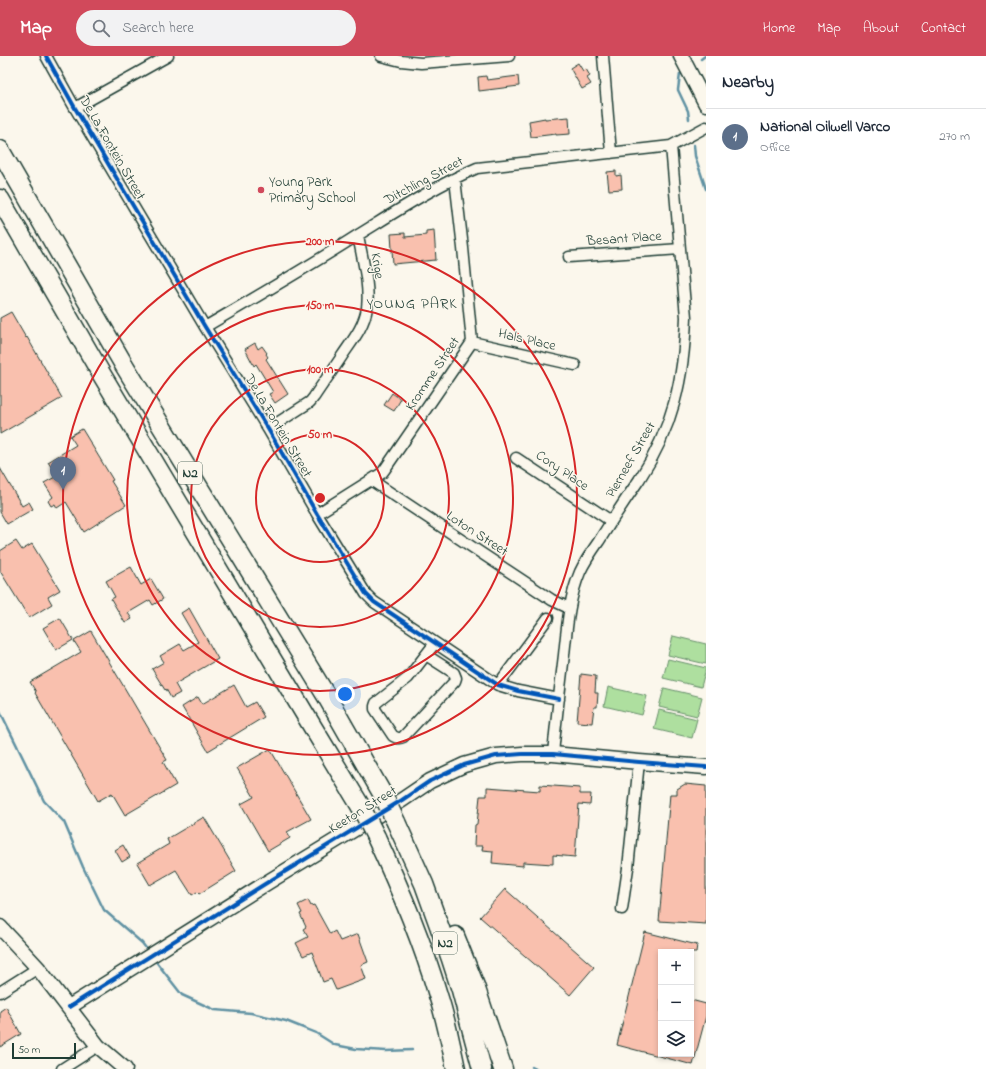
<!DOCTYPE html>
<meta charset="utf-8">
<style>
body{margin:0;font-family:"Indie Flower",sans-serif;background:#f2f2f3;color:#1f2937}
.controls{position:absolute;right:12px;bottom:12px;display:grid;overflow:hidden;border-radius:0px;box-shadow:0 2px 6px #0003}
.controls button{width:36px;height:36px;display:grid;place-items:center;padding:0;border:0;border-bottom:1px solid #e0e1e3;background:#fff;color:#1f2937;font:20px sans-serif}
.scale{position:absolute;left:12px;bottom:10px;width:64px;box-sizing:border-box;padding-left:4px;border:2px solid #1f3d34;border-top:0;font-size:11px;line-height:14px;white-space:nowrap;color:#1f3d34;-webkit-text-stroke:3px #fbf7ec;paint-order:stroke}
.you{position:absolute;left:345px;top:638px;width:14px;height:14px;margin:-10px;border:3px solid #fff;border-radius:50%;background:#1a73e8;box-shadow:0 0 0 6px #1a73e833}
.badge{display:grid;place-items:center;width:26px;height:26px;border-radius:50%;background:#d1495b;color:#fff;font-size:13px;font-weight:700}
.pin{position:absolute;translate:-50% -33px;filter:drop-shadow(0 1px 2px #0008)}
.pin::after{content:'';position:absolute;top:21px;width:14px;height:12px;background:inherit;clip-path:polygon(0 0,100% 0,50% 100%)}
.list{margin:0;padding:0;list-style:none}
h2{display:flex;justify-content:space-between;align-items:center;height:52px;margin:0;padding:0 16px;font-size:17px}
h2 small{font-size:13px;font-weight:400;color:#747a83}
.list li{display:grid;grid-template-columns:26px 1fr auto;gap:12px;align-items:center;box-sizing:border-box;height:56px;padding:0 16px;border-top:1px solid #e0e1e3}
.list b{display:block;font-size:15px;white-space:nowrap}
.list p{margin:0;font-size:13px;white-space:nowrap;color:#747a83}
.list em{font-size:13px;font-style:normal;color:#747a83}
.icon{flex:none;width:22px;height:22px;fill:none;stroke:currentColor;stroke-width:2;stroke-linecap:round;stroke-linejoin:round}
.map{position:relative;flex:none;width:706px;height:1013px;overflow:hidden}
header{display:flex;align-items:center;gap:24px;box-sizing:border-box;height:56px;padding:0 20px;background:#d1495b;color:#fff}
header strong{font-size:19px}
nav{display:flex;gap:22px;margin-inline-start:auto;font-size:14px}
.search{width:280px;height:36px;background:#f2f2f3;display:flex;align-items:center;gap:10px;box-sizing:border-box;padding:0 14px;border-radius:22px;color:#747a83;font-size:15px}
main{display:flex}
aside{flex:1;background:#fff}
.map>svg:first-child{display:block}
.green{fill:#aedf9f;stroke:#668e6a}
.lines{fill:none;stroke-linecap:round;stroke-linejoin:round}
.stream{stroke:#6192a3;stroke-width:2.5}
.building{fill:#f9c0ae;stroke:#1f3d34}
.street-casing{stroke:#1f3d34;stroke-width:13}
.secondary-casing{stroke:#1f3d34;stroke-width:17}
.highway-casing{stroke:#1f3d34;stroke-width:21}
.street{stroke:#fbf7ec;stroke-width:10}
.secondary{stroke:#fbf7ec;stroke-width:14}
.highway{stroke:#fbf7ec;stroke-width:18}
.highway-bridge-casing{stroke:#1f3d34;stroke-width:21;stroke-linecap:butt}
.highway-bridge{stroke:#fbf7ec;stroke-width:18}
.cycleway-casing{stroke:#fbf7ec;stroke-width:6}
.cycleway{stroke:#0057b8;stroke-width:4}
.ring{fill:none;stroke:#d62828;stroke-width:2}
.poi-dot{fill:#d1495b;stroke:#fbf7ec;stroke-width:1.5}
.labels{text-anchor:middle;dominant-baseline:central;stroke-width:3;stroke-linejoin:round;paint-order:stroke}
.shield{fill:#fbf7ec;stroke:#61756b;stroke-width:1}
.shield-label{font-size:13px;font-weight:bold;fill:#1f3d34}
.street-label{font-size:14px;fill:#1f3d34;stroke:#fbf7ec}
.poi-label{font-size:14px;fill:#1f3d34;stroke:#fbf7ec;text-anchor:start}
.neighbourhood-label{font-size:15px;letter-spacing:1px;fill:#1f3d34;stroke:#fbf7ec}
.centre{fill:#d62828;stroke:#fbf7ec;stroke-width:2}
.ring-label{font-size:12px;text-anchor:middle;font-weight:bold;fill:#d62828;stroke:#fbf7ec;stroke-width:3;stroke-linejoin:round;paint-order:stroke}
</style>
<header>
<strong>Map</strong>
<div class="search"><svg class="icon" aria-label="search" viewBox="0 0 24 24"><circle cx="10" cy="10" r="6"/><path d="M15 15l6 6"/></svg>Search here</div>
<nav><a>Home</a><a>Map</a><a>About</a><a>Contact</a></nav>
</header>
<main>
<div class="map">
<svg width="706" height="1013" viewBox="0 0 706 1013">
<rect width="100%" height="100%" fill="#fbf7ec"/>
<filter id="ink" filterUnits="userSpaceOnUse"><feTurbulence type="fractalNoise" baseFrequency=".025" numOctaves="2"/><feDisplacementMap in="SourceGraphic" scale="8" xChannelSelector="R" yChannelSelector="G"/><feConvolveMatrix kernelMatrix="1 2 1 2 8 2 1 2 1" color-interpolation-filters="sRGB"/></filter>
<g filter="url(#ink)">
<!-- green -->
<path class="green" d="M673,580L706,588V608L668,599Z
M668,603L706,612L701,631L663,622Z
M608,631L647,640L642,659L604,650Z
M664,632L702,641L697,660L659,651Z
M659,654L697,663L692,682L654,673Z"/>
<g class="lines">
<!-- stream -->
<path class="stream" d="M701,3L705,0
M680,18L678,34L688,55L689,63
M694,89L695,100L706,133
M0,655L44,745L64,766L83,811L104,854L142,887L149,896
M154,903L182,939L215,954L251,957L286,965L316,977L335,989L356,993L386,995L412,994
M532,1011L536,1013"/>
</g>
<!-- building -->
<path class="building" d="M578,7L583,15L586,13L590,20L587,22L591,28L582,33L570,12Z
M486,20L487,24L518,20L519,30L479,35L478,21Z
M569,61L570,78L556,79V78L531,81L529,65L545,62V63Z
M616,115V120L621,119L622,133L609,134L607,116Z
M434,174L436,204L393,208L391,178L405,177V181L426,179V175Z
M11,256L26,282L27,281L62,342L0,378V262Z
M255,287L258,293L262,290L267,297L266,298L268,301L266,303L288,338L275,347L269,338L273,336L256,308L254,310L245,293Z
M392,337L401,343L394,355L384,349Z
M82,373L113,424L111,425L126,449L84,476L66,446L57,452L55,448L51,450L48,445L53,441L44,427L57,420L48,406L76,389L70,380Z
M0,412L22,450L29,446L33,453L7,468L0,456Z
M16,485L22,494L32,488L60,534L48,541L52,548L29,562L0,515V495Z
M131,511L141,529L151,523L163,543L153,549L150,544L128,557L132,563L125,567L111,543L115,541L106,525Z
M189,552L218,603L175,628L180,637L171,642L166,633L165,634L152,613L164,606L160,600L180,588L184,594L198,586L181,557Z
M60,562L73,584L56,594L43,572Z
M91,575L167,704L163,706L176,729L125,759L112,737L98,745L35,637L36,636L30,626L81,596L74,585Z
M581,618L596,620L595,637H598L597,651H594L592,667L577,666Z
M234,629L246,651L255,646L264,661L208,695L182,651L198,641L202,648Z
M270,693L311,763L287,776L290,782L268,795L241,748L254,741L237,712Z
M685,728L706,730V868L659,865L670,738H677V733Z
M540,729L580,732V738H591L590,749L579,748L575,801L553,799V808L523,806V810L492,807L493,795L482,794L483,790H474L475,769L477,768L480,740H487V731L540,735Z
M204,761L236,815L199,838L197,836L192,839L176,814L150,829L137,807L169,788L167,783Z
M123,789L130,801L122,806L115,794Z
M505,833L594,911L570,939L480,861Z
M308,844L311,850L314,849L330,878L335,875L340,885L358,878L368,906L361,909L366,923L336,934L331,923L323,926L312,896L303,900L296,887L308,881L303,873L306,871L300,858L302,857L298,849Z
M645,876L697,889L696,896H661V998H691V944L706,948V960L693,1009L617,989Z
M6,951L21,978L0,991V955Z"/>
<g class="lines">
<defs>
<path id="street" d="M46,0L75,52L205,271L268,373L317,458L366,538L374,546L383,552L498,629L518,635L559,643
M381,0L401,5L421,7L509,0
M603,0L611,97
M75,52L168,0
M569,201L680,193
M205,271C256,241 308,211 358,179C397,155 435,130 477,112L671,90L706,71
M472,286L575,309
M268,373L310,346L314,341C323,327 333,314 342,300C352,285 364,271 367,252C370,229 362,202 358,179
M516,402L611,465
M371,424L552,544L569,552
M317,458L371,424L382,417L385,413L472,286L463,192L455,123
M426,599L454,617L456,622L455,625L403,681C399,683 397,682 393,680L375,653V650L376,647L408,622L435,587
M498,629L548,562
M553,698C556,665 560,632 564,599C567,571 569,542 580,516C585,505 592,495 599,485C612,464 625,444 639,424C673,372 684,322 686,261L671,90
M622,853L628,812L639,706
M0,936L38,912
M62,1013L98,990"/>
<path id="secondary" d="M681,0L706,48
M0,871L38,912L98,990L125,1013
M69,951L268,826L402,744L430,725L464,709L496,700L522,698H553L639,706L706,711"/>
<path id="highway" d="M0,94L124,309L327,641L383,739
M0,143L102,319L306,660L361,751
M396,766L424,828L451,903L461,934L482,1013
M376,781C400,832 422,885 438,939C446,963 451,989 456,1013
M455,880L475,930L503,1013"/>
</defs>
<!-- street casing -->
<use href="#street" class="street-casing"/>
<!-- secondary casing -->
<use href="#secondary" class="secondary-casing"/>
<!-- highway casing -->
<use href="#highway" class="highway-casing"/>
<!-- street -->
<use href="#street" class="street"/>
<!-- secondary -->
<use href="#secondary" class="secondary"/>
<!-- highway -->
<use href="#highway" class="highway"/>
<defs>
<path id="highway-bridge" d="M383,739L396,766
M361,751L376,781"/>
</defs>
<!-- highway-bridge casing -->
<use href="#highway-bridge" class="highway-bridge-casing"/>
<!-- highway-bridge -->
<use href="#highway-bridge" class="highway-bridge"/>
<defs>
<path id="cycleway" d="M46,0L75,52L205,271L268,373L317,458L366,538L374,546L383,552L498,629L518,635L559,643
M69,951L268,826L402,744L430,725L464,709L496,700L522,698H553L639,706L706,711"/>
</defs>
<!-- cycleway casing -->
<use href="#cycleway" class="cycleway-casing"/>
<!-- cycleway -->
<use href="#cycleway" class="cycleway"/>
</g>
</g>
<!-- distance rings -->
<g class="ring">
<circle cx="320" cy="442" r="64"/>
<circle cx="320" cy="442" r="129"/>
<circle cx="320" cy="442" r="193"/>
<circle cx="320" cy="442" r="257"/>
</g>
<!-- markers -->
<circle class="poi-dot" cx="261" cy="134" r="4"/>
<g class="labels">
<!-- shield labels -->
<g class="shield">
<rect x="178" y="406" width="24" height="22" rx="3"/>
<rect x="433" y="876" width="24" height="22" rx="3"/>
</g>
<g class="shield-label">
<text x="190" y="417">N2</text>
<text x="445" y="887">N2</text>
</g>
<!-- street labels -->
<g class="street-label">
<text transform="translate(112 92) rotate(60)">De La Fontein Street</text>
<text transform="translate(424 125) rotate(-28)">Ditchling Street</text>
<text transform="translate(624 183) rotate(-4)">Besant Place</text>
<text transform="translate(377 210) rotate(81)">Krige</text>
<text transform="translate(527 284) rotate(13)">Hals Place</text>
<text transform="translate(433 318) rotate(-56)">Kromme Street</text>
<text transform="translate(278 370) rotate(59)">De La Fontein Street</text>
<text transform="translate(631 404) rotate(-60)">Pierneef Street</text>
<text transform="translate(562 415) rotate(34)">Cory Place</text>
<text transform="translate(477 478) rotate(33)">Loton Street</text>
<text transform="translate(363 754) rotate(-32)">Keeton Street</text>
</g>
<!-- poi labels -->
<g class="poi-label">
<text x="269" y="126">Young Park<tspan x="269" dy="16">Primary School</tspan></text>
</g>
<!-- neighbourhood labels -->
<g class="neighbourhood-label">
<text x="412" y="248">YOUNG PARK</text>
</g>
</g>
<circle cx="320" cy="442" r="6" class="centre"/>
<g class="ring-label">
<text x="320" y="189">200 m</text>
<text x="320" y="253">150 m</text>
<text x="320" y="317">100 m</text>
<text x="320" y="382">50 m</text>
</g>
</svg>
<div class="controls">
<button>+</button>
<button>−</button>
<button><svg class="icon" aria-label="layers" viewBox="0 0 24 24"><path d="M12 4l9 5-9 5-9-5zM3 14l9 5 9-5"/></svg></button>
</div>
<div class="scale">50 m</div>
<div class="you"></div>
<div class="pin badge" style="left:63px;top:434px;background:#5c6f8a">1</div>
</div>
<aside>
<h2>Nearby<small></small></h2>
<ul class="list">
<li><span class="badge" style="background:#5c6f8a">1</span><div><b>National Oilwell Varco</b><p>Office</p></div><em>270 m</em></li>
</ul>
</aside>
</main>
